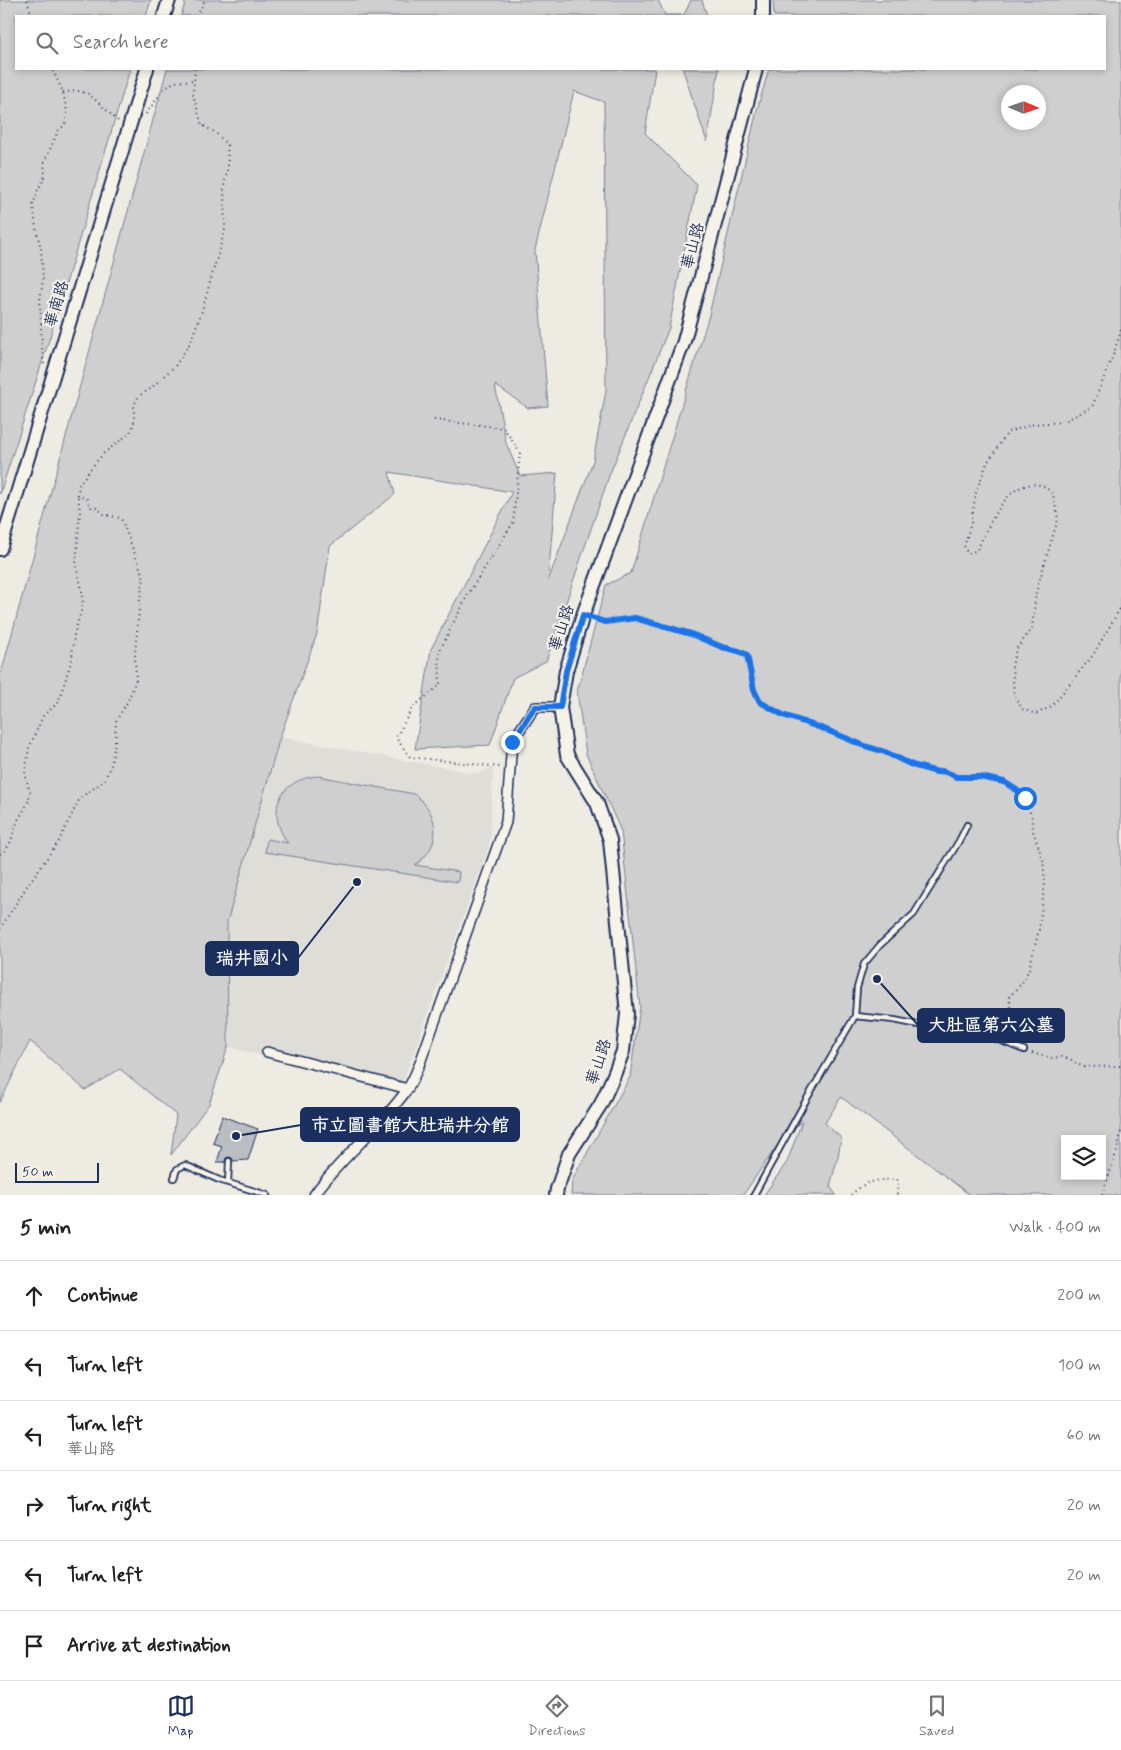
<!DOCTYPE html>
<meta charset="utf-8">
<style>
body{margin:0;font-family:Mynerve,"LXGW WenKai TC",sans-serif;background:#f6f6f6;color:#222}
.controls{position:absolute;right:15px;bottom:15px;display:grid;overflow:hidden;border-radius:0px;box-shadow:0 2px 8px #0003}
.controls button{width:45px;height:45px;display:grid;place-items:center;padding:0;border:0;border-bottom:1px solid #e0e0e0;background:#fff;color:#222;font:25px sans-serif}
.compass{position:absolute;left:1001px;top:85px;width:45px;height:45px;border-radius:50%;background:#fff;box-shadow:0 2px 8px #0003;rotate:92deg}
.scale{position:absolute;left:15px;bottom:12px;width:84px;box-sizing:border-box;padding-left:5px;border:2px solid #1b2f5e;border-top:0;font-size:14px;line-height:18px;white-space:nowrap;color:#1b2f5e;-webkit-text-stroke:4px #f7f3e8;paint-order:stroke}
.stop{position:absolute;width:15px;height:15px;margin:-11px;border:4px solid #1a73e8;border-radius:50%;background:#fff}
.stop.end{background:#1a73e8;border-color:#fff;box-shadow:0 1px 5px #0008}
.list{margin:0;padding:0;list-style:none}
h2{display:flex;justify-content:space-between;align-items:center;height:65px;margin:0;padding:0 20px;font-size:21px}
h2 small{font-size:16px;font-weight:400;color:#767676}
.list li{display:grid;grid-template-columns:32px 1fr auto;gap:15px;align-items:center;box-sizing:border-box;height:70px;padding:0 20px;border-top:1px solid #e0e0e0}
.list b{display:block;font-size:19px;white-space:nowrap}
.list p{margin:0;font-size:16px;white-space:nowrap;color:#767676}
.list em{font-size:16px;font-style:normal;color:#767676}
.icon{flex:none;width:28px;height:28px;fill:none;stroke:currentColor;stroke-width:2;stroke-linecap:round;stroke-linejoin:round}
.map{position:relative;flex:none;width:1121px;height:1195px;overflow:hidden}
.search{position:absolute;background:#fff;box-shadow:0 2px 8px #0003;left:15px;right:15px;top:15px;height:55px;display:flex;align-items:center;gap:12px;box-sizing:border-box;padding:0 18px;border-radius:0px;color:#767676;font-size:19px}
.sheet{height:485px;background:#fff}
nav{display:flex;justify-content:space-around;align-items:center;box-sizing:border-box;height:70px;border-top:1px solid #e0e0e0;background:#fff;font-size:14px;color:#767676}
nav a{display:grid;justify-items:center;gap:2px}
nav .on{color:#1b2f5e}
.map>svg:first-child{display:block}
.built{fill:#deddd8}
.green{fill:#cfcfcf;stroke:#757f96;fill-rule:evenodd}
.building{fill:#babdc2;stroke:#1b2f5e}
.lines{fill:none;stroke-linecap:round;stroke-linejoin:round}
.lane-casing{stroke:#1b2f5e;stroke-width:8}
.street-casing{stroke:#1b2f5e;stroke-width:12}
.secondary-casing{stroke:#1b2f5e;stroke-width:16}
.path{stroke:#1b2f5e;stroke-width:2;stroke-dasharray:1 4;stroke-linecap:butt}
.lane{stroke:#f7f3e8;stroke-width:4.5}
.street{stroke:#f7f3e8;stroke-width:9}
.secondary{stroke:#f7f3e8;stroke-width:12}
.route{stroke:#1a73e8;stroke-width:6}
.labels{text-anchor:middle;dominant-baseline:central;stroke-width:4;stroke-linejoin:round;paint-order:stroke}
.street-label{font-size:16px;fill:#1b2f5e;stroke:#f7f3e8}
.leader{fill:none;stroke:#1b2f5e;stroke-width:2}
.callout-dot{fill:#1b2f5e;stroke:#f7f3e8;stroke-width:2}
.callout{fill:#1b2f5e;stroke:#1b2f5e;stroke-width:2}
.callout-label{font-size:18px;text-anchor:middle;font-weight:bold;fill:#fff}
</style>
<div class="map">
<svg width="1121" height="1195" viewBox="0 0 1121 1195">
<rect width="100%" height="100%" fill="#eeebe2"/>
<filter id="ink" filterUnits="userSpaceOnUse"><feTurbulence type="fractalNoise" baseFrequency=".02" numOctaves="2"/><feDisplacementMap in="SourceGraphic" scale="10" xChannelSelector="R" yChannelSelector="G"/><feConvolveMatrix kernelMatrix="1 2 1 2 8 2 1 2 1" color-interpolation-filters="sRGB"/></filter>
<g filter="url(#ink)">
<!-- built -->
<path class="built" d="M280,737L478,774L493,767L490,843L400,1090L228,1047L227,922Z"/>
<!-- green -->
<path class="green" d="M0,0H151L146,16H16V69H130L50,337L0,494Z
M186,0H658L665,15H684L691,0H702L707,16H181Z
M773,0H1121V1195H970L841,1097L825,1123L841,1138L838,1157L830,1186L836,1195H764L787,1162L802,1121L781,1140L743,1195H571L572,1180L630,1077L640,1007L621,831L586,754L577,692L606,585L631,573L709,315L757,110L769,69H1105V16H774ZM1008,92H1038V122H1008ZM1065,1139H1102V1176H1065Z
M167,69H655L645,133L697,185L669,328L609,476L546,661L513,678L490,745L415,749L431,649L512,492L389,472L395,494L330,546L317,634L280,737L227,922L228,1047L209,1104L171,1155L176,1115L120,1069L85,1090L30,1041L0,1102V677ZM574,91L604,102L606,391L593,461L548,581L557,473L520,476L506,443L495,385L528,408L548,406L535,250Z
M681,69H719L707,142L683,70Z
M318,776L414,794C440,813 443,846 415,865L459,872L458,882L265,852L267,839L288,843C265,812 279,779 318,776Z"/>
<!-- building -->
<path class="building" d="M222,1116L258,1129L248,1160L233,1161L232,1158L229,1157L226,1158L225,1162H217L222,1146L213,1143Z"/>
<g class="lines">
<defs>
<path id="lane" d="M855,1016L894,1020L964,1034L989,1036L1024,1050
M174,1178L177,1169L185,1165L219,1180L267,1195
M228,1183L229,1161
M754,1195L805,1102L855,1016L857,988L864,964L880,945L914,914L959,841L967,825"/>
<path id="street" d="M267,1052L408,1089
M314,1195C341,1157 379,1129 406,1091C412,1083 416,1072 420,1063L506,822L512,742L535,707H560"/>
<path id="secondary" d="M164,16L169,0
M763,16V0
M0,549L147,69
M556,1195L557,1189L569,1154L601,1104L614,1075L623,1051L627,1014L610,840L597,803L567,755L560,707L566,671L583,615L684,341L756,69"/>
</defs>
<!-- lane casing -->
<use href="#lane" class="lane-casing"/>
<!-- street casing -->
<use href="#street" class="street-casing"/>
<!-- secondary casing -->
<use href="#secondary" class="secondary-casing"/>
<!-- path -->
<path class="path" d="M27,0L32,16
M197,16L205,0
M63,92L79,91L89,94L119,122
M146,114L163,90L174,82L194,80
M1121,330L1114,353L1092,407L1063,422L1034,424L1008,432L987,463L976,492L971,523L964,547L968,554L977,550C989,526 1007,478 1040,485C1045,486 1050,491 1053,494L1058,519L1036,592L1032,629L1016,649L1012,666L1014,694L1022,709L1036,714L1052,706L1093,655L1121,607
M44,364L42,347L40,300L43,279L41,249L36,228L33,205L38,189L43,181L45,174L44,163L58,131L65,125L67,112L63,92L52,69
M434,420L504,428L520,453L513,523L467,596L439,652L440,685L412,708L396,738L410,757L500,767
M595,618L605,622L635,618L691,634L722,647L739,651L747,655L754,690L760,702L783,715L824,729L865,746L885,752L912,765L937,773L942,771L951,774L956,777H980L1004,782L1018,791L1025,798L1032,818L1033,831L1043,860L1045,882L1039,930L1029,969L1022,983L1009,997C1010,1002 1010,1008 1011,1013C1015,1025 1025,1024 1024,1042
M0,854L5,851L11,841L18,820L28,803L30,792L25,774L29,748L43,716L58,703L72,659L74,635L83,605L82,590L76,565L80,511L78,495
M0,929L27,886L59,841L80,798L104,781L111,765L115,742L116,721L128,701L136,680L135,653L140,599L144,578L121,518L105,515L97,508L90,507L87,499L78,495L79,485L91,468L104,453L130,433L134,423V405L139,396L150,389L176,365L190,343L202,311L225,229L224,186L228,166L227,145L216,133L202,125L193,95L195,69
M1032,1053L1051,1058L1062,1057L1070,1059L1077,1064L1085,1067L1121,1066
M851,1195C866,1180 878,1179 898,1180L897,1195
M1102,1195L1117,1151L1121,1131"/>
<!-- lane -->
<use href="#lane" class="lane"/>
<!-- street -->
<use href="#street" class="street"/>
<!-- secondary -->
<use href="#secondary" class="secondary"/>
</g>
</g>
<g class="lines" filter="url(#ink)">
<!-- route -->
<path class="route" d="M512,742L535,707H560L566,671L583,615L605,622L635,618L691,634L722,647L739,651L747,655L754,690L760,702L783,715L824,729L865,746L885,752L912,765L937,772L942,771L951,774L956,777H980L1004,782L1018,791L1025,798"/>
</g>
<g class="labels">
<!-- street labels -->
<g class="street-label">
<text transform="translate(693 246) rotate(-75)">華山路</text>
<text transform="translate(57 304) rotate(-73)">華南路</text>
<text transform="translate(562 628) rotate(-72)">華山路</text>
<text transform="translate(599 1062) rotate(-71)">華山路</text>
</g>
</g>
<!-- callouts -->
<path class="leader" d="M357 882L298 958M877 979L918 1025M236 1136L301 1125"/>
<g class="callout-dot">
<circle cx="357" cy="882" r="5"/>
<circle cx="877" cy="979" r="5"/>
<circle cx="236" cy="1136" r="5"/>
</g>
<g class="callout">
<rect x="206" y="942" width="92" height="33" rx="5"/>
<rect x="918" y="1009" width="146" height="33" rx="5"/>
<rect x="301" y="1108" width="218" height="33" rx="5"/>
</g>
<g class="callout-label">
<text x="252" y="964">瑞井國小</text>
<text x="991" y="1031">大肚區第六公墓</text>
<text x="410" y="1131">市立圖書館大肚瑞井分館</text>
</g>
</svg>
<div class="controls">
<button><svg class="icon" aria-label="layers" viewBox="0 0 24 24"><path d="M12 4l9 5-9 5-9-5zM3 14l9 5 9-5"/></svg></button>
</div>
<svg class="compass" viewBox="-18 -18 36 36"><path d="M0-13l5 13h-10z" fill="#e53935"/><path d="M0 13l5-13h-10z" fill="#767676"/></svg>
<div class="scale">50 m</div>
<div class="stop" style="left:1025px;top:798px"></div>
<div class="stop end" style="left:512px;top:742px"></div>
<div class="search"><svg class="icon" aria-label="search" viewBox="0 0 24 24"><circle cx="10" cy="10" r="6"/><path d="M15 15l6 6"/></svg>Search here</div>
</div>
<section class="sheet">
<h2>5 min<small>Walk · 400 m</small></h2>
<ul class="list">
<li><svg class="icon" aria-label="ahead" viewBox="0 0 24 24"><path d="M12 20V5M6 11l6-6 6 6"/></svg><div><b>Continue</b></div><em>200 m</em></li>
<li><svg class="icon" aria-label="left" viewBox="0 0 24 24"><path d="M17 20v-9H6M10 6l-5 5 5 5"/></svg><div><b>Turn left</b></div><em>100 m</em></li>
<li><svg class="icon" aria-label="left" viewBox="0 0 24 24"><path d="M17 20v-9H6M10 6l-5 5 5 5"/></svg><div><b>Turn left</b><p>華山路</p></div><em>60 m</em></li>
<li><svg class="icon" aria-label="right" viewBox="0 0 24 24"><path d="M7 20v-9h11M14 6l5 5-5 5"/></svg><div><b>Turn right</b></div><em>20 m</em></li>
<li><svg class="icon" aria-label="left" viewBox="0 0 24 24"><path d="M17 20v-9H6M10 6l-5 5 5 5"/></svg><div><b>Turn left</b></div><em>20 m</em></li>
<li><svg class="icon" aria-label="arrive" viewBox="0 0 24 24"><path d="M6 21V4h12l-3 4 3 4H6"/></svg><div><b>Arrive at destination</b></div></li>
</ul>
</section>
<nav>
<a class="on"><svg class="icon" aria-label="map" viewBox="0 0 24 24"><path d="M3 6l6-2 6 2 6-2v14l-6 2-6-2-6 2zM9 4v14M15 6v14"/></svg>Map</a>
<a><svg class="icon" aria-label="directions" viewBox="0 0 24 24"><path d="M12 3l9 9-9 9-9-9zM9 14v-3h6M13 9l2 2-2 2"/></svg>Directions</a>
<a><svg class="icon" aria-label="saved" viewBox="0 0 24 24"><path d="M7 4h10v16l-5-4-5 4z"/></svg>Saved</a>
</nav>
